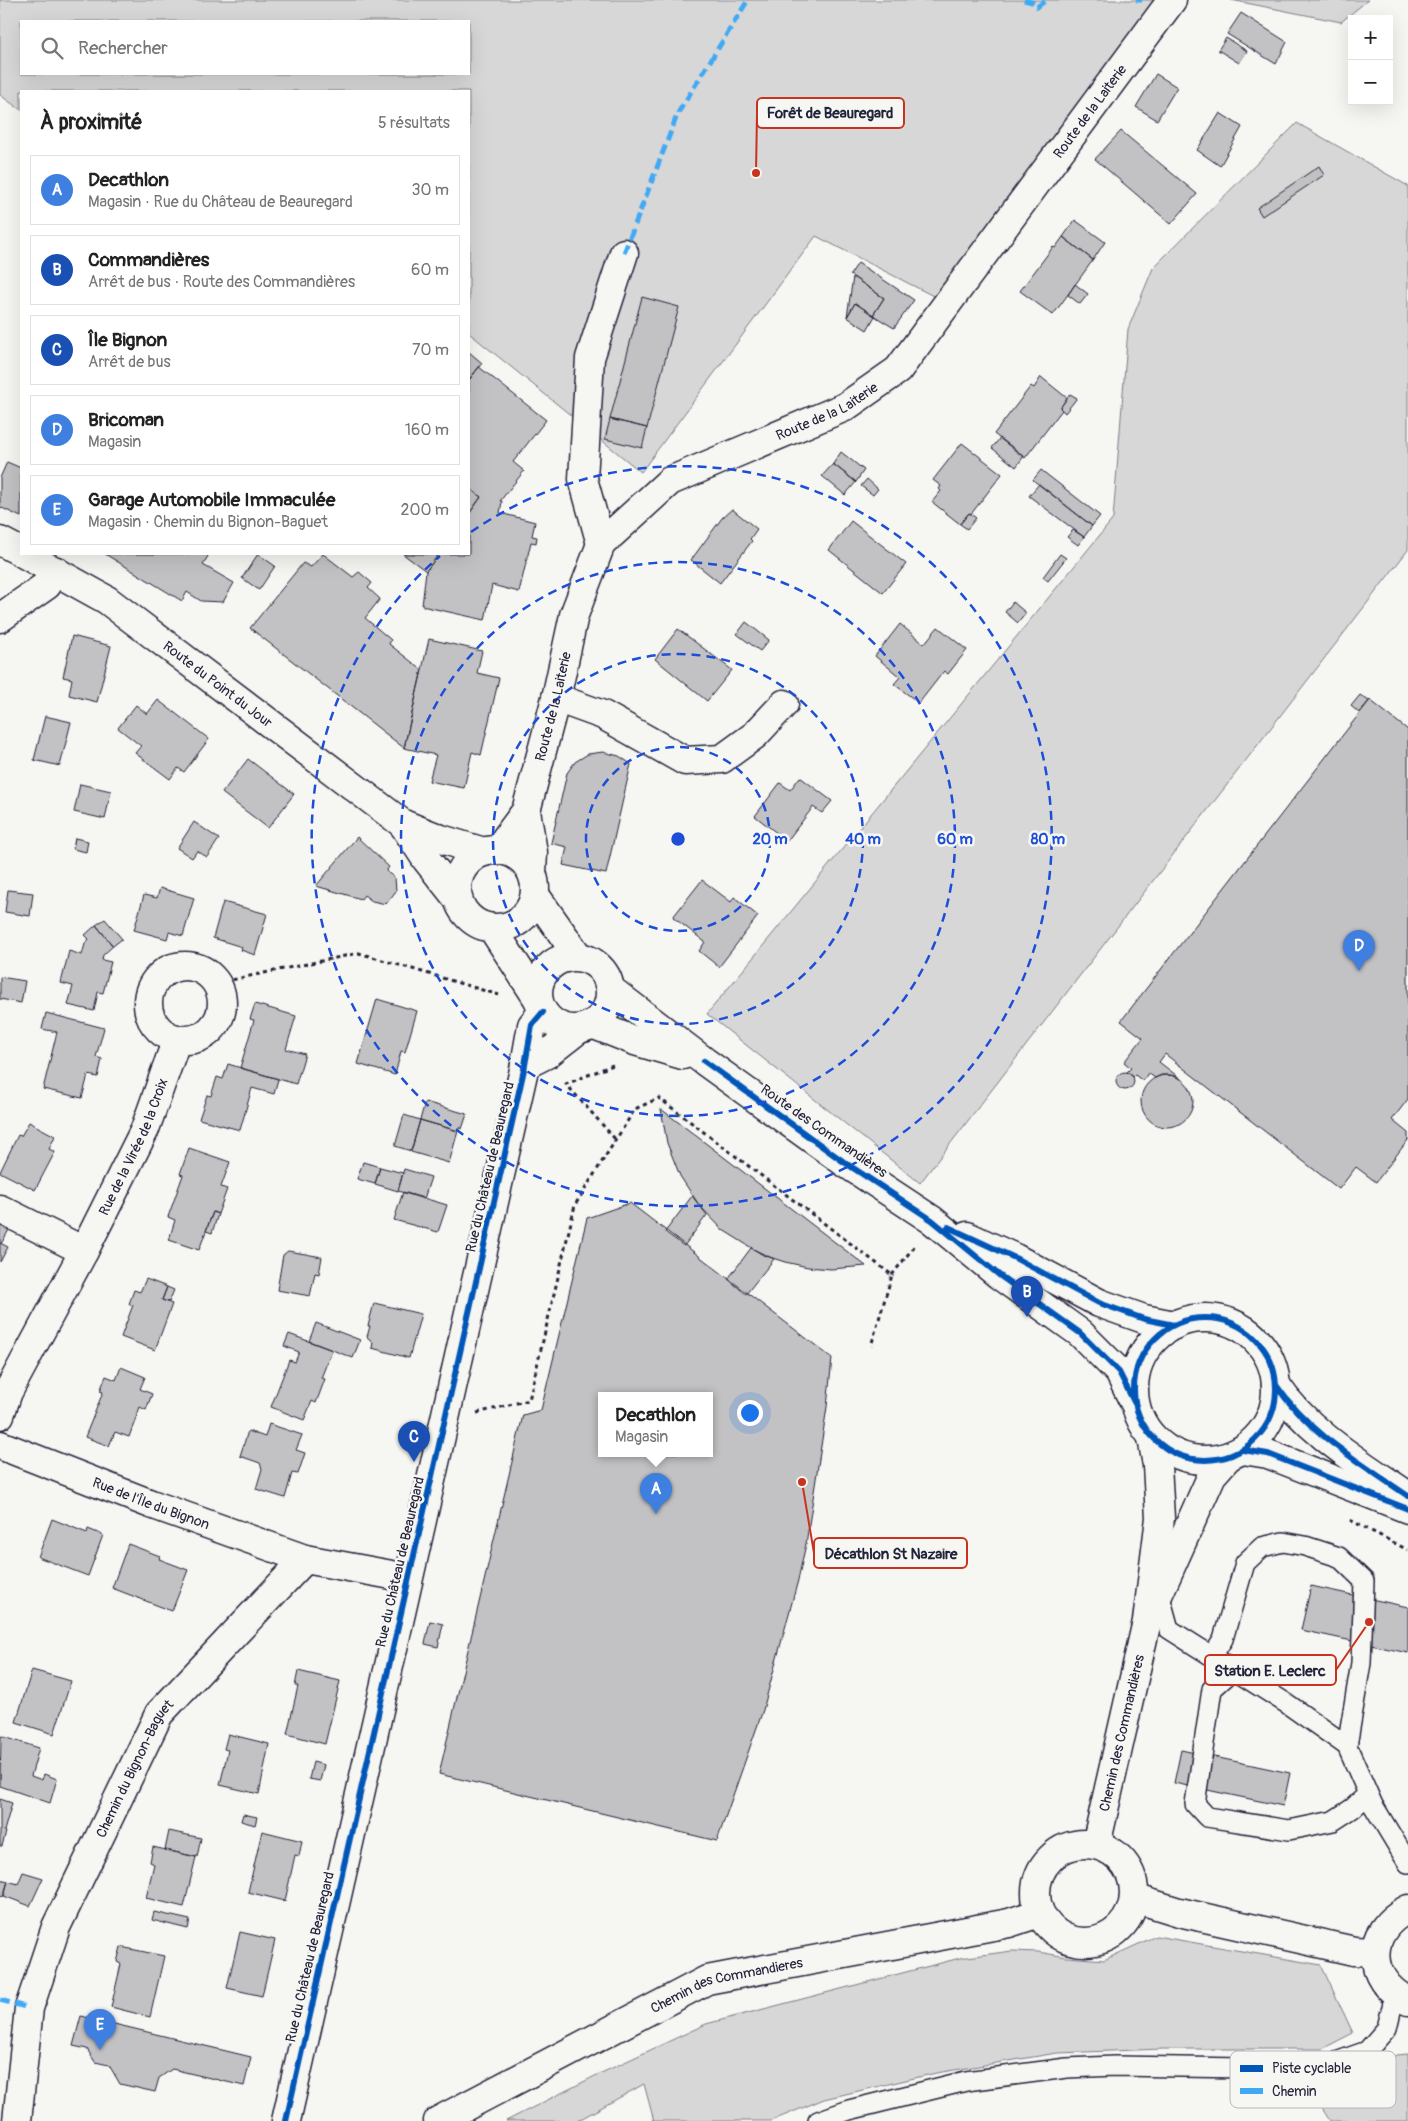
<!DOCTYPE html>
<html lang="fr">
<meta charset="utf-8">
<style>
body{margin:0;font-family:Pangolin,sans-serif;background:#f6f6f6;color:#222}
.controls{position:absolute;right:15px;top:15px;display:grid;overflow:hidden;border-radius:0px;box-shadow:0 5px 20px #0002}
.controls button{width:45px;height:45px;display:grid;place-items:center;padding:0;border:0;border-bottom:1px solid #e0e0e0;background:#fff;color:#222;font:25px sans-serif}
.you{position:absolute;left:749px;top:1412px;width:18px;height:18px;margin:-12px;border:4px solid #fff;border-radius:50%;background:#1a73e8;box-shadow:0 0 0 8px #1a73e833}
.badge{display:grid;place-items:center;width:32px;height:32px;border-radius:50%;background:#111827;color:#fff;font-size:16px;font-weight:700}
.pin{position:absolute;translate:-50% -41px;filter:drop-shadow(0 1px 2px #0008)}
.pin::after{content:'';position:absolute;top:26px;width:18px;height:15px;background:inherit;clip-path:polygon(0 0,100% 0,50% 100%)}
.popup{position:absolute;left:598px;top:1392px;width:115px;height:65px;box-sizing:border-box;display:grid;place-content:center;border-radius:0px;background:#fff;filter:drop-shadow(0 1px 4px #0005);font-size:16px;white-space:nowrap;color:#767676}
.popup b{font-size:19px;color:#222}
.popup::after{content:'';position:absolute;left:50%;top:100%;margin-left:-10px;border:10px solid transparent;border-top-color:#fff}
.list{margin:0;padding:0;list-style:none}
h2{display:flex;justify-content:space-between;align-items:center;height:65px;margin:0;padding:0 20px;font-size:21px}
h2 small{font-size:16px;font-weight:400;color:#767676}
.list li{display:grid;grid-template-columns:32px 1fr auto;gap:15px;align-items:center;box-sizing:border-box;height:70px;margin:0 10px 10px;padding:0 10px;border:1px solid #e0e0e0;border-radius:0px}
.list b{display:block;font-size:19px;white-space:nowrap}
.list p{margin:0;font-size:16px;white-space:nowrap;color:#767676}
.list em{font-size:16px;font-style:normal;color:#767676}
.icon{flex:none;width:28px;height:28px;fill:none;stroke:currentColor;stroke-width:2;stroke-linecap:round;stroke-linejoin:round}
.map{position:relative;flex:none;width:1408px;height:2121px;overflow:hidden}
.search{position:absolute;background:#fff;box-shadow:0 5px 20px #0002;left:20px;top:20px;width:450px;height:55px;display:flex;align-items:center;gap:12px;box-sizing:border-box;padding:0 18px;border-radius:0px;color:#767676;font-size:19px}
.panel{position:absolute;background:#fff;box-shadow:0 5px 20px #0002;left:20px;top:90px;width:450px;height:465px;border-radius:0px}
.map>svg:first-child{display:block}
.green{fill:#d7d7d7;stroke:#7c7c89;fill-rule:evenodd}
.building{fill:#c2c2c4;stroke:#22223b;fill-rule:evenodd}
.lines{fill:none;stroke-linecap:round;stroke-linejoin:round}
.lane-casing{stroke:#22223b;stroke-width:22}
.street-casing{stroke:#22223b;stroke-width:31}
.secondary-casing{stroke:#22223b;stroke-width:31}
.path{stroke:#22223b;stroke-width:3;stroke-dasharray:4 4;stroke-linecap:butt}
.lane{stroke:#f6f6f2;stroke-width:19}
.street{stroke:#f6f6f2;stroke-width:28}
.secondary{stroke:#f6f6f2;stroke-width:28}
.quiet{stroke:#3fa9f5;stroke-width:5;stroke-dasharray:10 5;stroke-linecap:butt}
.cycleway-casing{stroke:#f6f6f2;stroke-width:9}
.cycleway{stroke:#0057b8;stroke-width:6}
.ring{fill:none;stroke:#1d4ed8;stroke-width:2.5;stroke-dasharray:9 6}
.labels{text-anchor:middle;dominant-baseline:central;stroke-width:5;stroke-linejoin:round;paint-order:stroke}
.street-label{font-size:14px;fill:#22223b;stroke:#f6f6f2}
.key{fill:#f6f6f2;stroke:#b6b6bb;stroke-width:1}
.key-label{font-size:14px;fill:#22223b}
.centre{fill:#1d4ed8;stroke:#f6f6f2;stroke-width:2.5}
.ring-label{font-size:15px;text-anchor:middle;font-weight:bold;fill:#1d4ed8;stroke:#f6f6f2;stroke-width:5;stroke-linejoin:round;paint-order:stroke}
.leader{fill:none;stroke:#c8321e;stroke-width:2}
.callout-dot{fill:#c8321e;stroke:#f6f6f2;stroke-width:2}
.callout{fill:#f6f6f2;stroke:#c8321e;stroke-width:2}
.callout-label{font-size:15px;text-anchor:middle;font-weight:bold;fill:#22223b}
</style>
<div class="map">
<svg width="1408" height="2121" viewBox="0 0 1408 2121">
<rect width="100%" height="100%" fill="#f6f6f2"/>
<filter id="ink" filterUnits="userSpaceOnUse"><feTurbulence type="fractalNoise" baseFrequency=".02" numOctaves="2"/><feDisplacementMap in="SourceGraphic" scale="10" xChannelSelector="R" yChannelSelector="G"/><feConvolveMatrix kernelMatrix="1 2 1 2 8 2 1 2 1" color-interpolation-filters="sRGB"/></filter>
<g filter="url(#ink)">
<!-- green -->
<path class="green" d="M0,0H1172L947,303L816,236L641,472L469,333V91H21V110L0,95ZM21,21H469V74H21Z
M1231,0H1368L1341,22Z
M1297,123L1408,186V550L920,1183L707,1014L1113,519L1128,329L1153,268Z
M1156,1936L1321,1965L1353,2033L1322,2049H1163L1057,2053L936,2073L824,2099L771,2121H654L644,2084L577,2121H506L597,2075L706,2024L960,1958L1012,1951L1038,1952L1067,1957L1104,1960Z
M1408,2054V2121H1330L1310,2089L1362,2078L1397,2055Z"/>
<!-- building -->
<path class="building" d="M1241,13L1287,42L1276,64L1227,34Z
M1226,38L1247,51L1239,63L1218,50Z
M1156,74L1177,87L1157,120L1136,107Z
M1220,113L1242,127L1220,166L1197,150Z
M1121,131L1197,194L1171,224L1095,159Z
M1319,166L1324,175L1262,216L1257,208Z
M1075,220L1105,242L1093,260L1063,237Z
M1063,237L1093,260L1053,315L1020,291L1053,247L1055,248Z
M858,263L914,300L894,328L873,315L884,298L850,275Z
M853,277L884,298L873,315L855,303L847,317Z
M1075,284L1088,294L1080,304L1068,295Z
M642,297L679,307L647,428L610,419Z
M855,303L875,316L867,330L847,317Z
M469,352L482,363L469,380Z
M479,367L546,420L513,462L524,471L500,501H502L500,513L535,522L532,536L537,537L536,543L531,542L519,592L492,585L485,620L422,606L426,571L439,554H469V514L481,497L469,488V380Z
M1041,377L1067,398L1060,408L1062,410L1025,458L994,434L1031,386L1034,388Z
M1070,394L1077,398L1065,413L1060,408Z
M610,419L647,428L642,448L605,439Z
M1000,438L1024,456L1016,467L992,448Z
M962,443L1002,474L971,514L969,513L960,524L932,502L941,491L939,489L941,486L933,480Z
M841,452L864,470L856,482L833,464Z
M7,462L21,468V517L0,507V478Z
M833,464L856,482L845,495L822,476Z
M1041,470L1100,516L1092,526L1033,480Z
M867,479L878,489L873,495L861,486Z
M1039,484L1092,526L1084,537L1029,496Z
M469,488L481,497L469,514Z
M732,509L757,529L750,539L752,541L720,583L691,560L722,518Z
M969,513L976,518L967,529L960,524Z
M851,521L906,564L883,593L829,550Z
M1073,530L1084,537L1078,545L1067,537Z
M105,554H209L203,565L234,583L223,602L201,601L187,592L182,601Z
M258,554L275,566L259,590L242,578Z
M323,554L353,577L359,572L372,583L368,588L380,599L365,618L391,640L389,644L422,670L404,748L250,628L303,563L311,567Z
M403,554H439L426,571Z
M1060,554L1066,558L1048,581L1043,577Z
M1013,602L1026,613L1018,623L1005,612Z
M746,622L769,640L760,651L737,634Z
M900,624L924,644L938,627L967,650L948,674L944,671L919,703L894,684L900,677L875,656Z
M678,629L732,670L707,701L655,659Z
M72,636L111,646L97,702L69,695L72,679L63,677Z
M429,639L482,651L477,673L499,678L481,755L472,752L464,788L429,781L436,755L404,748Z
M1360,695L1369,701L1359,713L1351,706Z
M158,700L209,739L184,772L178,768L170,779L135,753L141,746L118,728L136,705L147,714Z
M1370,700L1408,730V1099L1392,1120L1408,1133V1140L1376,1182L1356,1167L1339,1189L1165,1054L1159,1062L1181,1079L1171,1075H1161L1155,1078L1148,1073L1143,1081L1135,1075L1133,1077L1127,1072L1131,1068L1124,1062L1143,1038L1121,1021Z
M45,716L71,722L60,766L34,760Z
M603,752L619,756L631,764L606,874L563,865L567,847L551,843L567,773L575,762L588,754Z
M248,759L294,794L268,828L222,793Z
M800,777L832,801L822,813L813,807L787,841L755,816L780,783L790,790Z
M80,784L111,791L105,819L74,812Z
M194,822L219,839L207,857L197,851L192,858L177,848Z
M357,837L389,867L386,871L395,878L396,891L386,904L372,901L364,895L361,899L316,886Z
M75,838L88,841L86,852L73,849Z
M702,880L731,902L734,897L758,916L719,967L699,951L705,942L673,917Z
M160,888L194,898L183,936L169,932L167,939L134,930L144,895L157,898Z
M8,890L33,893L30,916L5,912Z
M223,902L267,914L255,955L241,950L242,947L213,938Z
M105,919L122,939L113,946L96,925Z
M96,925L113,946L103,955L102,960L111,962L103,993L98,992L94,1011L68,1005L73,986L61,983L69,951L82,955L85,944L89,939L85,935Z
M0,977L25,981L21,1003L0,999Z
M377,999L417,1011L405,1052L401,1051L395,1075L358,1064Z
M255,1004L296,1016L286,1049L305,1054L296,1084L240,1068L254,1020L250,1019Z
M46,1013L104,1028L96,1057L102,1059L98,1077L88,1075L82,1098L43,1089L57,1032L42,1029Z
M228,1064L278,1079L274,1094L252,1088L240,1130L199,1119L207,1095L211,1096L217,1077L223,1079Z
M1116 1081a9 9 0 1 1 18 0a9 9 0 1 1-18 0Z
M1141 1101a26 26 0 1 1 52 0a26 26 0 1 1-52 0Z
M425,1102L467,1114L462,1129L460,1127L458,1131L420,1120Z
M661,1109L866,1266L831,1269L808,1267L785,1262L763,1255L723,1230L699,1205L680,1176L667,1143Z
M404,1115L420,1120L411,1151L395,1146Z
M420,1120L458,1131L449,1163L411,1152Z
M29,1122L55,1136L49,1149L55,1152L35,1190L0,1172L18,1135L21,1136Z
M189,1148L230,1162L221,1187L227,1189L218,1214L213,1212L199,1250L169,1240L175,1220L168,1217L183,1175L180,1174Z
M363,1162L380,1167L375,1184L357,1179Z
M380,1167L403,1173L398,1191L375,1184Z
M404,1169L431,1177L424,1199L398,1191Z
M403,1192L447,1205L438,1232L394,1220Z
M692,1196L707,1215L684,1246L665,1232Z
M630,1203L832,1358L827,1407L806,1544L798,1580L763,1710L717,1841L439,1774L523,1415L541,1410L587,1218ZM602,1395H710V1453H602Z
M213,1212L218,1214L212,1233L206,1231Z
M0,1223L10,1228L1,1244L0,1243Z
M0,1243L8,1247L0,1262Z
M751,1248L774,1259L746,1294L728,1279Z
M288,1251L322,1257L319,1274L315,1273L310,1296L277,1290L283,1255Z
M146,1279L167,1287L162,1300L172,1304L155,1350L121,1337L133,1305L129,1304L134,1290L140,1292Z
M167,1287L174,1290L169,1302L162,1300Z
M374,1303L421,1314L409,1358L372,1348L373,1342L367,1337L370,1326H368Z
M316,1323L360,1340L353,1358L309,1341Z
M289,1334L332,1350L321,1378L325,1379L316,1403L312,1401L304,1420L271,1407L289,1360L295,1362L299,1352L284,1346Z
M121,1367L145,1377L140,1389L152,1394L146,1410L140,1407L129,1437L115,1432L109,1446L85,1437L103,1392L100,1391L106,1376L116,1380Z
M269,1424L302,1435L296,1450L305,1453L298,1474L292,1473L285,1498L256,1489L262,1469L260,1463L240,1456L248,1431L265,1437Z
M52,1519L87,1533L88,1529L103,1535L88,1576L38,1557Z
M128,1544L160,1556L159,1559L188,1570L172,1611L112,1588Z
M1311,1586L1408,1607V1653L1301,1630Z
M430,1621L443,1624L438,1647L425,1644Z
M32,1670L71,1681L54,1734L16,1722Z
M298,1671L340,1681L325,1744L287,1734L298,1686H295Z
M228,1734L269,1744L259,1794L220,1785L228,1750L224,1749Z
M1,1736L39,1748L31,1776L42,1780L44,1774L57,1779L50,1803L0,1786Z
M1181,1750L1290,1773L1283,1806L1174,1783Z
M313,1762L324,1765L320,1781L309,1779Z
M0,1799L12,1803L4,1831L6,1832L2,1846H0Z
M243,1814L257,1817L255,1825L241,1821Z
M169,1831L201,1838L197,1857L165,1850Z
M262,1831L302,1841L299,1856L295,1855L285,1901L248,1892Z
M153,1847L196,1857L184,1907L146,1898L154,1864L150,1862Z
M23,1872L43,1878L30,1906L4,1896L8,1881L18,1884Z
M0,1879L8,1881L3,1897L0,1896Z
M154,1912L190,1920L188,1929L152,1920Z
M240,1932L275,1940L262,1996L227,1988Z
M121,1947L164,1956L150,2017L111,2007L121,1964L117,1962Z
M81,2016L251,2057L244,2086L172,2069L159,2078L155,2092L120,2084L109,2065L95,2062L87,2049L73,2046Z"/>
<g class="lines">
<defs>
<path id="lane" d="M1159,1593L1169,1629L1289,1705L1347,1746L1373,1805L1408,1863
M1212,1656L1223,1639L1245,1563L1262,1547L1283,1542L1305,1546L1339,1557L1364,1581L1361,1663L1347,1746
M1233,1670L1212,1689L1195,1804L1207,1817L1289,1830L1333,1821L1353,1808L1368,1794
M818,2121L849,2110L966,2081L1067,2068L1115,2066L1316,2069L1367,2051L1387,2028L1395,1994"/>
<g id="street">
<path d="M601,544L583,479L590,358L624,253"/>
<path d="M0,618L47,585L56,571"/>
<path d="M556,698L603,715L685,761L722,759L755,735L784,704"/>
<path d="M526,811L533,852L532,873"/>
<path id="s1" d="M500,850L506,838L526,811L556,698L574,615L601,544L670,481L845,407L898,370L1172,0"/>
<circle cx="185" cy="1003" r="37"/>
<path d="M0,1209L84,1251"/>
<path id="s2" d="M0,1415L8,1392L84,1251L145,1129L177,1039"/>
<path id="s3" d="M0,1445L151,1504L305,1559"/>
<path d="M1159,1593L1212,1475L1228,1457"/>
<circle cx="1085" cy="1893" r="49"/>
<path id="s4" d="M1096,1845L1147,1621L1160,1518L1157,1465L1152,1438"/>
<path d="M1134,1898L1179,1912L1354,1951L1375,1952"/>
<path d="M1408,1909C1364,1931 1365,1979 1408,2001"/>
<path id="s5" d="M17,2121L29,2008L56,1927L159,1714L305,1559L408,1578"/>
<path id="s6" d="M438,2121L707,1980L1009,1923L1039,1913"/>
</g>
<g id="secondary">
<path d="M0,541L21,552"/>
<path id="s7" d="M24,554L107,600L403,824L441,839L484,852"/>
<path d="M403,824L426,859L457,898"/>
<circle cx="496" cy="889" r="39"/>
<path d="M535,895L578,956"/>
<path d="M492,928L538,999"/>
<circle cx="574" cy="993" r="36"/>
<path d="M611,990L704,1061L844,1162L932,1220L999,1275L1080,1333L1119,1372L1134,1402"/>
<path d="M592,1024L635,1041L683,1055"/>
<path d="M525,1065L547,1054L579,1029"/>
<path d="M967,1236L1015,1258L1099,1303L1144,1319L1174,1325"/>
<circle cx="1205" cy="1389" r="71"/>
<path d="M1276,1385C1308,1433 1362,1464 1408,1496"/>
<path d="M1243,1450L1268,1454L1408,1509"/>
<path d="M286,2121L525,1065L532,1025L543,1012"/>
</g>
</defs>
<!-- lane casing -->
<use href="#lane" class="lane-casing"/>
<!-- street casing -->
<use href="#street" class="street-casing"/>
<!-- secondary casing -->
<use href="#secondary" class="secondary-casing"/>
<!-- path -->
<path class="path" d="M217,983L359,953L499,995
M613,1065L566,1084L616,1140
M892,1275L916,1244
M477,1413L529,1400L575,1205L635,1109L659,1098L892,1275L871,1346
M1350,1520L1408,1550"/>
<!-- lane -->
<use href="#lane" class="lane"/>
<!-- street -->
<use href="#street" class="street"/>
<!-- secondary -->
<use href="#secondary" class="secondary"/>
<!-- quiet -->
<path class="quiet" d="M1024,0L1032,2L1037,7L1046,0
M1136,0H1142
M624,253L678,113L748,0
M0,2000L29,2008"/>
<defs>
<path id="cycleway" d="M704,1061L844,1162L932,1220L999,1275L1080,1333L1119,1372L1134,1402
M948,1227L1015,1258L1099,1303L1144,1319L1174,1325
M1134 1389a71 71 0 1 1 142 0a71 71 0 1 1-142 0Z
M1276,1385C1308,1433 1362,1464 1408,1496
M1243,1450L1268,1454L1408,1509
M286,2121L525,1065L532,1025L543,1012"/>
</defs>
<!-- cycleway casing -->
<use href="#cycleway" class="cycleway-casing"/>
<!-- cycleway -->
<use href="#cycleway" class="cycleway"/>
</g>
</g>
<!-- distance rings -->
<g class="ring">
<circle cx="678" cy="839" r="92"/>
<circle cx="678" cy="839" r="185"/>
<circle cx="678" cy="839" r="277"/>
<path d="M471 532A370 370 0 1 1 440 556"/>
</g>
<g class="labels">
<!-- street labels -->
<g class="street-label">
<text stroke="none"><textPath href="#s1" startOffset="995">Route de la Laiterie</textPath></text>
<text stroke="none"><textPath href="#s1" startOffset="590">Route de la Laiterie</textPath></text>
<text stroke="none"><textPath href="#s7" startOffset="234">Route du Point du Jour</textPath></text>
<text stroke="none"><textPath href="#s1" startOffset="155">Route de la Laiterie</textPath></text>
<text transform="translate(824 1131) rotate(35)">Route des Commandières</text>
<text stroke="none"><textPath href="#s2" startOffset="300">Rue de la Virée de la Croix</textPath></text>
<text transform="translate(490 1167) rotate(-77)">Rue du Château de Beauregard</text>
<text stroke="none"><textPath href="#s3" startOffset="162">Rue de l'Île du Bignon</textPath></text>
<text transform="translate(400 1562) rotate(-77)">Rue du Château de Beauregard</text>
<text stroke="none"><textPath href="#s4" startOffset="115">Chemin des Commandières</textPath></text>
<text stroke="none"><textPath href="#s5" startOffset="376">Chemin du Bignon-Baguet</textPath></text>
<text transform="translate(310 1957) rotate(-77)">Rue du Château de Beauregard</text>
<text stroke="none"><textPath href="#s6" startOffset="321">Chemin des Commandieres</textPath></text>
</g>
</g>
<!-- legend -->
<rect x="1230" y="2051" width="166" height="57" rx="8" class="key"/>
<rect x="1240" y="2065" width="23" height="7" fill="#0057b8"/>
<rect x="1240" y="2088" width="23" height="6" fill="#3fa9f5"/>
<g class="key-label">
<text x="1272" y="2073">Piste cyclable</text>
<text x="1272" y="2096">Chemin</text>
</g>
<circle cx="678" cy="839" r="8" class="centre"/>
<g class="ring-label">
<text x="770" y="844">20 m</text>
<text x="863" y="844">40 m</text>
<text x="955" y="844">60 m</text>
<text x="1048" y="844">80 m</text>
</g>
<!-- callouts -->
<path class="leader" d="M756 173L757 113M802 1482L814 1553M1369 1622L1336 1670"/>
<g class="callout-dot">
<circle cx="756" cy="173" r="5"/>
<circle cx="802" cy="1482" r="5"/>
<circle cx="1369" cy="1622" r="5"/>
</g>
<g class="callout">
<rect x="757" y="98" width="147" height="30" rx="5"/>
<rect x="814" y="1538" width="153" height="30" rx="5"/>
<rect x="1205" y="1655" width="131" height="30" rx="5"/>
</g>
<g class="callout-label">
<text x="830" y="118">Forêt de Beauregard</text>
<text x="891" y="1559">Décathlon St Nazaire</text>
<text x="1270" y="1676">Station E. Leclerc</text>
</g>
</svg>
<div class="controls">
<button>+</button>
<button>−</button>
</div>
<div class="you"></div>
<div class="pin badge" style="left:656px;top:1514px;background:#3f7fe0">A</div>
<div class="popup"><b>Decathlon</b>Magasin</div>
<div class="pin badge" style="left:1027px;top:1317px;background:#1a4fb4">B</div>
<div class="pin badge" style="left:414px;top:1462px;background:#1a4fb4">C</div>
<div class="pin badge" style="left:1359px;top:971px;background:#3f7fe0">D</div>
<div class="pin badge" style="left:100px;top:2050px;background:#3f7fe0">E</div>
<div class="search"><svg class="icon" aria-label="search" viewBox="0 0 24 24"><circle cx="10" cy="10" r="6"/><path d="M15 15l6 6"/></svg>Rechercher</div>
<section class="panel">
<h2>À proximité<small>5 résultats</small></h2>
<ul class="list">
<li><span class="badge" style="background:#3f7fe0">A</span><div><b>Decathlon</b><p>Magasin · Rue du Château de Beauregard</p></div><em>30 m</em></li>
<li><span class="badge" style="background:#1a4fb4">B</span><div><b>Commandières</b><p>Arrêt de bus · Route des Commandières</p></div><em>60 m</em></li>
<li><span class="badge" style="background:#1a4fb4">C</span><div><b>Île Bignon</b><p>Arrêt de bus</p></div><em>70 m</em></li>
<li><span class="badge" style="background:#3f7fe0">D</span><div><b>Bricoman</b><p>Magasin</p></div><em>160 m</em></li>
<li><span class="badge" style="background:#3f7fe0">E</span><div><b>Garage Automobile Immaculée</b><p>Magasin · Chemin du Bignon-Baguet</p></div><em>200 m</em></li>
</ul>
</section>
</div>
